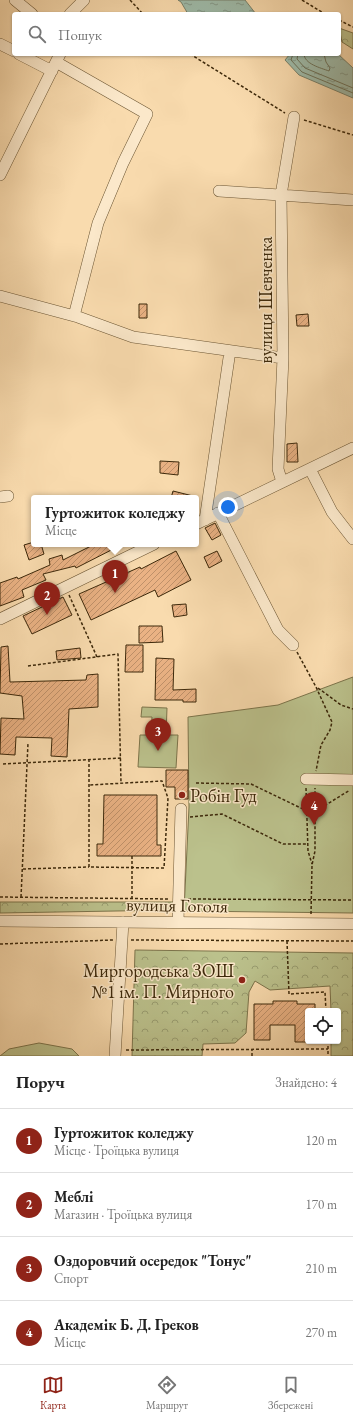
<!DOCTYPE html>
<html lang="uk">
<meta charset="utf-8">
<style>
body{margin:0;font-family:"EB Garamond",serif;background:#f2f2f2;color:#222}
.controls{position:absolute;right:12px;bottom:12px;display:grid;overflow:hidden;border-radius:4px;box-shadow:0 1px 3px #0004}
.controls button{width:36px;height:36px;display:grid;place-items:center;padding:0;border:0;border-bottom:1px solid #e0e0e0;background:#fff;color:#222;font:20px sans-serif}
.you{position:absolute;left:228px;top:507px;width:14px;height:14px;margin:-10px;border:3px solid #fff;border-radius:50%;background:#1a73e8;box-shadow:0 0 0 6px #1a73e833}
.badge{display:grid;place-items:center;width:26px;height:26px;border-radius:50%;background:#8f2418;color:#fff;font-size:13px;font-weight:700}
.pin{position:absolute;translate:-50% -33px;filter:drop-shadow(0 1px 2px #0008)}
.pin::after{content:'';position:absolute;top:21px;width:14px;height:12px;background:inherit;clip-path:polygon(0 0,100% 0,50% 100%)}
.popup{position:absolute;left:31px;top:495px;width:168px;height:52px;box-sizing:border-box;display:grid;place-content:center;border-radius:4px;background:#fff;filter:drop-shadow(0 1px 3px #0005);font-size:13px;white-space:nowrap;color:#767676}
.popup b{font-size:15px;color:#222}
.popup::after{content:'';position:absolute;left:50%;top:100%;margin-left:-8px;border:8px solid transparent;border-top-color:#fff}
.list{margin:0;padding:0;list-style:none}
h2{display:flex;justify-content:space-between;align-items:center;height:52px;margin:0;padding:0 16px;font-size:17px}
h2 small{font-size:13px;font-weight:400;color:#767676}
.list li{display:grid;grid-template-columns:26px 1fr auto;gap:12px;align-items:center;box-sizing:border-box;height:64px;padding:0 16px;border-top:1px solid #e0e0e0}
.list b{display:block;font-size:15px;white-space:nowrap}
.list p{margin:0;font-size:13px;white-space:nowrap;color:#767676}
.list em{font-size:13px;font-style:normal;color:#767676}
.icon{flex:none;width:22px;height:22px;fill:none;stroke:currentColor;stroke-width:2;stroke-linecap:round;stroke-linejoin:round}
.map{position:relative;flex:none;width:353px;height:1056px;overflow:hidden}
.search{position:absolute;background:#fff;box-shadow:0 1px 3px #0004;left:12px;right:12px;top:12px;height:44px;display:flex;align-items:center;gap:10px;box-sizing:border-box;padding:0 14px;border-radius:4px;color:#767676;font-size:15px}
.sheet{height:308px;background:#fff}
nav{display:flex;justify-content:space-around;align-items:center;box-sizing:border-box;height:56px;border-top:1px solid #e0e0e0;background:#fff;font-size:11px;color:#767676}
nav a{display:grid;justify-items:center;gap:2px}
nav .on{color:#8f2418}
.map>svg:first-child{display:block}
.green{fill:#bbc18c;stroke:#7c744b}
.forest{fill:url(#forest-crowns);stroke:#7c744b}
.water{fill:url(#water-ripples);stroke:#77806a}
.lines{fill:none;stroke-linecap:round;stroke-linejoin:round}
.shore{stroke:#6d725a;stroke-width:1}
.building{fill:url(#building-hatch);stroke:#3c280a}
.minor-casing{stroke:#6b5533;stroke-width:12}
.path{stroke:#3c280a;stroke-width:1.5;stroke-dasharray:3 2;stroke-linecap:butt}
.minor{stroke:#fbe8ca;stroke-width:11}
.poi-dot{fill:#8f2418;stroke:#fbe8ca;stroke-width:1.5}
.labels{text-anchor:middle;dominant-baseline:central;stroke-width:3;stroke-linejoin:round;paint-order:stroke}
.street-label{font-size:18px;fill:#3c280a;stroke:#fbe8ca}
.poi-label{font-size:18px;fill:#3c280a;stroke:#fbe8ca;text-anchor:start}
</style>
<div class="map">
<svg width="353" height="1056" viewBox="0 0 353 1056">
<defs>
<pattern id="forest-crowns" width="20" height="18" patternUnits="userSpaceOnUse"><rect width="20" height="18" fill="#bbc18c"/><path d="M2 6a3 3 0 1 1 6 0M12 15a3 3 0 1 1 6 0" fill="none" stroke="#999d71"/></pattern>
<pattern id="water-ripples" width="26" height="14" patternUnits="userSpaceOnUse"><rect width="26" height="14" fill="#9ebbaa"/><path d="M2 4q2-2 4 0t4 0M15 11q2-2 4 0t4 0" fill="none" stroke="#829889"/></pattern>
<pattern id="building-hatch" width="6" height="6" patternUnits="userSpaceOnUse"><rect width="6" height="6" fill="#eab284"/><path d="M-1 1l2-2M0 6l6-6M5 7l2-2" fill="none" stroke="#bf916a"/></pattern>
</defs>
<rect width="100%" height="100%" fill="#f9dbae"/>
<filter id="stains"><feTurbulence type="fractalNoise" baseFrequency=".005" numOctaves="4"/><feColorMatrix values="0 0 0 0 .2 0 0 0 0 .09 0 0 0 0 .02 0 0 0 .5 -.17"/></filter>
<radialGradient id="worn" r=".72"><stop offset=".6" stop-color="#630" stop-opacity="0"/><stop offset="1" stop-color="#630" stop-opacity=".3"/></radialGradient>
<!-- green -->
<path class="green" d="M353,677V913L184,911L189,807L188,717L278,705Z
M142,707L167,708L166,735H178L176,768L138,767L140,735H151L152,717H141Z
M39,1043L72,1049L79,1056H0L9,1049Z"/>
<!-- forest -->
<path class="forest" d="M339,28L353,33V49L342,42Z
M0,902H174V910L0,913Z
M135,950L353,953V1056H331V1041H338V1011H331L330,986L270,990L255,981L249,992L246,1033L235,1043L203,1044L202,1056H132Z"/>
<!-- water -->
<path class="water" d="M178,0H245L256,14H188L181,2Z
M290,54H338L353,68V98L299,75L285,60Z"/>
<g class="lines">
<!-- shore -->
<path class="shore" d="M293,54L291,60L302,72L353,93
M298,54L297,59L305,68L353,88
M304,54C304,64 321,68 329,71L330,68L326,62L324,54"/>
</g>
<!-- building -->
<path class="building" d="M139,304H147V318H139Z
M308,314L309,326H297L296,315Z
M297,443L298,462H287V444Z
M160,461L179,462L178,475L160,473Z
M173,491L193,496V498H171Z
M215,523L221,535L212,540L205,528Z
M34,542V544H41L44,554L29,560L24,545Z
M95,544H123L76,568L75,566L43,574L46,580L22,590L24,597L0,606V583L17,577L18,579L50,565L49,559L62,555L63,560Z
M176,551L191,580L158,597L155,590L91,620L79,594L140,567L141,569Z
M217,551L222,561L209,568L204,557Z
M63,597L72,615L32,634L23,616Z
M186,604L187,615L174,617L172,605Z
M139,626H162L163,642L139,643Z
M126,645H143V672H125Z
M8,646L10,682L86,680L87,675L98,674V707L69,709L67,757L51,756L52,738L16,737L15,755L0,754L1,718L24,719L22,696L0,693L1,647Z
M80,648L81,658L57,660L56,651Z
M156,658L174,659L173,690L196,689V702H183V700H155Z
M166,770H188V799H175V787H166Z
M104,795H157V845H161V856H97V844H103Z
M273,1001H297V1004H315V1011H308V1042H295V1025H270V1040H254V1004H273Z"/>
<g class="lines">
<defs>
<path id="minor" d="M15,0L32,14
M70,14L84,0
M0,44L14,51
M19,54L52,71
M56,62L147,114L123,163L98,223L74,316
M0,175L60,54
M219,191L353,200
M0,296L78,317L133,337L283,358
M310,469L332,512L353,539
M282,482L278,469L283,358L281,195L294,117
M0,497L8,496
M218,513L278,630L293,645
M205,520L230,351
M196,524L353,448
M0,619L154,544
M306,779L353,780
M0,921L353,924
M178,922L181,809
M115,1056L123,922"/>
</defs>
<!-- minor casing -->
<use href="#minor" class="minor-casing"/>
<!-- path -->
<path class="path" d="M130,0L143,14
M302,0L325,14
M339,20L353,27
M190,54L285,113
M304,120L353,135
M69,595L97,657
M297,652L316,687L332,722L330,730L321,745L316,771
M28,666L118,654L121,783
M318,688L341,705L353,709
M89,759V867L164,868L168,798L162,781L89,785
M3,764L121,758
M196,783L251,784L307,811
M306,788L308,851L312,864
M316,811L350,790
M190,817L222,814L283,844H308
M132,856V898
M23,869L89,867
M0,897L170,899
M21,897L28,743
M188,899L353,900
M311,914L312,865L315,851V788
M131,940L353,941
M287,941L289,994L325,992L326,1011
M0,944L113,940
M328,1041V1056
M126,1050L328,1049
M252,1056V1050"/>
<!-- minor -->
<use href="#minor" class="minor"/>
</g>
<!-- markers -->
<g class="poi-dot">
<circle cx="182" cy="795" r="4"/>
<circle cx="242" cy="980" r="4"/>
</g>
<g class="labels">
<!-- street labels -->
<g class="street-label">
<text transform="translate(265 300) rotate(-90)">вулиця Шевченка</text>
<text transform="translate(177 905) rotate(1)">вулиця Гоголя</text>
</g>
<!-- poi labels -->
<g class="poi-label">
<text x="190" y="795">Робін Гуд</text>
<text x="234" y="970" text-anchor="end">Миргородська ЗОШ<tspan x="234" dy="21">№1 ім. П. Мирного</tspan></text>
</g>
</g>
<rect width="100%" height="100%" filter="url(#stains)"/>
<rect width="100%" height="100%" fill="url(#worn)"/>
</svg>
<div class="controls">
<button><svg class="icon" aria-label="locate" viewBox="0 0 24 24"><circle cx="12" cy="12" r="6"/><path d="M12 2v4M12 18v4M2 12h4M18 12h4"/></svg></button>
</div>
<div class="you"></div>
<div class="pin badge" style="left:115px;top:593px">1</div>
<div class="popup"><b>Гуртожиток коледжу</b>Місце</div>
<div class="pin badge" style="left:47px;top:615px">2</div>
<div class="pin badge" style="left:158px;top:751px">3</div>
<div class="pin badge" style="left:314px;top:825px">4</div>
<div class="search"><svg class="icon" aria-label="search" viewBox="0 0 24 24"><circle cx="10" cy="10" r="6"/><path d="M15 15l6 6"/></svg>Пошук</div>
</div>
<section class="sheet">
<h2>Поруч<small>Знайдено: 4</small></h2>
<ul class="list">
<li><span class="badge">1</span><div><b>Гуртожиток коледжу</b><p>Місце · Троїцька вулиця</p></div><em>120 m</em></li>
<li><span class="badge">2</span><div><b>Меблі</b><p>Магазин · Троїцька вулиця</p></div><em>170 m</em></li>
<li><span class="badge">3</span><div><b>Оздоровчий осередок &quot;Тонус&quot;</b><p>Спорт</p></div><em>210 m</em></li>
<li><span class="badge">4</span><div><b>Академік Б. Д. Греков</b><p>Місце</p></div><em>270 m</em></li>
</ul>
</section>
<nav>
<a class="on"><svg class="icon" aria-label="map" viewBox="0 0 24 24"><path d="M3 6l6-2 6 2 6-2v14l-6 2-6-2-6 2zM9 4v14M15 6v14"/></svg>Карта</a>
<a><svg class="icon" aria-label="directions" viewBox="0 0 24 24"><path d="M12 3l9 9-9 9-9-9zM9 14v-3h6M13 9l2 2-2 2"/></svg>Маршрут</a>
<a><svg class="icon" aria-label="saved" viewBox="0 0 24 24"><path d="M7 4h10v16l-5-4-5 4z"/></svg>Збережені</a>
</nav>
